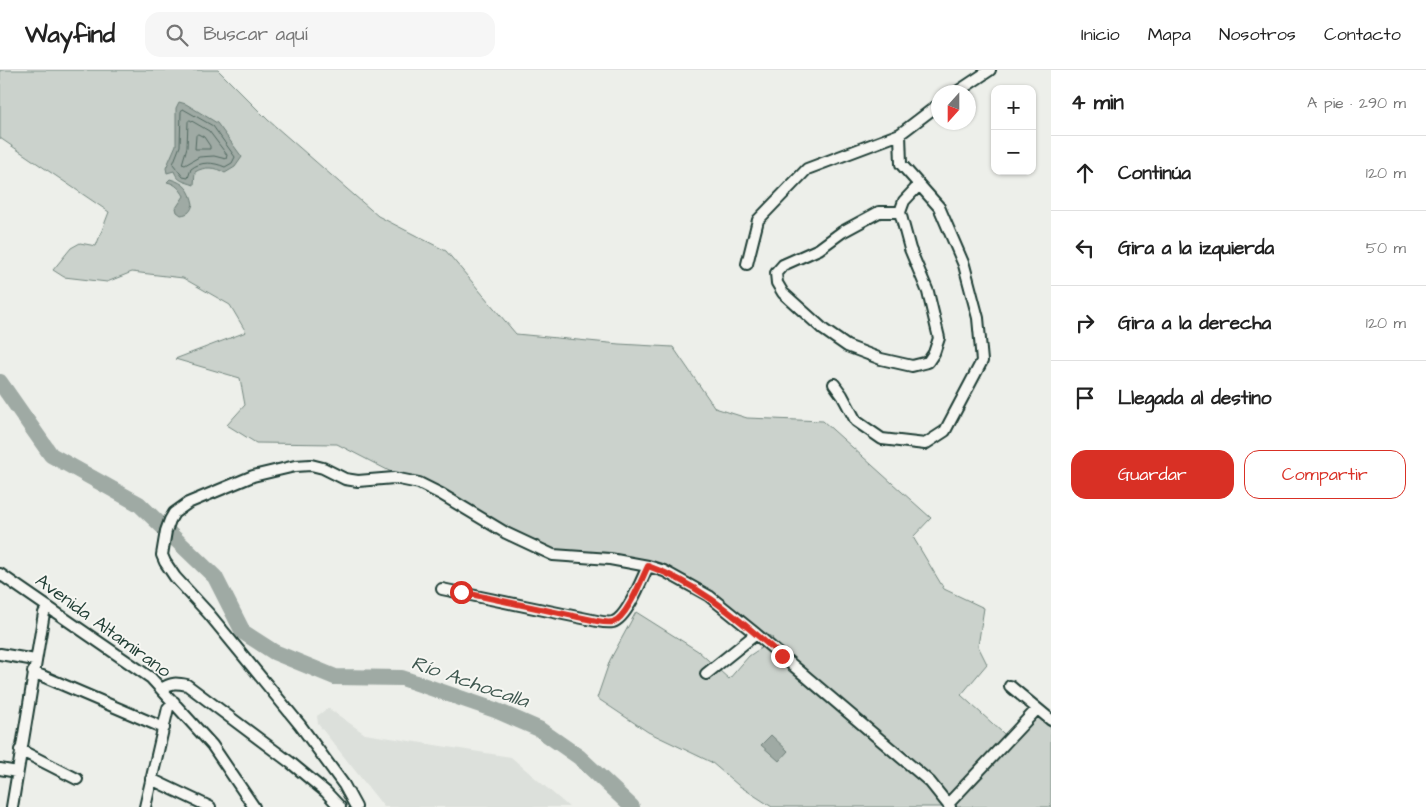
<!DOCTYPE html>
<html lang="es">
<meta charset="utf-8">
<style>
body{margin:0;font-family:"Architects Daughter",sans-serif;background:#f6f6f6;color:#222}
.controls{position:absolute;right:15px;top:15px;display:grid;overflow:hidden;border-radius:10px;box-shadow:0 1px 4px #0004}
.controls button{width:45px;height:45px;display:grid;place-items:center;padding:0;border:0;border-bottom:1px solid #e0e0e0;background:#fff;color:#222;font:25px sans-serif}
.compass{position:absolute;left:931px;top:15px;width:45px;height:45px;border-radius:50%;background:#fff;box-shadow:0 1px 4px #0004;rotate:201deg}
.stop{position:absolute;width:15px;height:15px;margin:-11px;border:4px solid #d93025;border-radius:50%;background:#fff}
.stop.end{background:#d93025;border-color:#fff;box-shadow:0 1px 5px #0008}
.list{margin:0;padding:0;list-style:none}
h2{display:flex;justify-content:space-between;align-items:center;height:65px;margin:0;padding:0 20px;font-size:21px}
h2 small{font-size:16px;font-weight:400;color:#767676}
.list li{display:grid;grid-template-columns:32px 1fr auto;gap:15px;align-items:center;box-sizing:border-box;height:75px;padding:0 20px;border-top:1px solid #e0e0e0}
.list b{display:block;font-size:19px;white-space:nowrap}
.list em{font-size:16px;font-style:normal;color:#767676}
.actions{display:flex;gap:10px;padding:15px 20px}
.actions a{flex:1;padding:11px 0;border:1px solid #d93025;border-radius:15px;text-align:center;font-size:18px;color:#d93025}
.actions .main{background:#d93025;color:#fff}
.icon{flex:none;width:28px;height:28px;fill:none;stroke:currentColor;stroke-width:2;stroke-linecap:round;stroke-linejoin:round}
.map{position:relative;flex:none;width:1051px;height:737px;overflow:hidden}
header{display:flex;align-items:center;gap:30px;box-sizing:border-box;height:70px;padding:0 25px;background:#fff;border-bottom:1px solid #e0e0e0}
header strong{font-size:24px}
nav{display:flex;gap:28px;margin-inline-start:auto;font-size:18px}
.search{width:350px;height:45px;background:#f6f6f6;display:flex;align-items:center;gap:12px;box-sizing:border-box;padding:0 18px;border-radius:15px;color:#767676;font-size:19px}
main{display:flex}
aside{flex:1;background:#fff}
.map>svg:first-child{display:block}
.built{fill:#dce0db}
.green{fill:#cbd2cc;stroke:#758880}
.water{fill:#9faaa4;stroke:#6c7e77}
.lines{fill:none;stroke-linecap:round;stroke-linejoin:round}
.shore{stroke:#526961;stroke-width:1}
.river{stroke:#9faaa4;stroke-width:16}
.minor-casing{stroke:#1f3d34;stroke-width:14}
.minor{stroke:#f6f6f2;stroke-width:10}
.route{stroke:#d93025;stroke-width:6}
.labels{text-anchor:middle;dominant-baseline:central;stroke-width:4;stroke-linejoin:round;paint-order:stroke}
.street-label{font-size:19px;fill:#1f3d34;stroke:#f6f6f2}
.water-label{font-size:20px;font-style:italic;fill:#3f5850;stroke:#f6f6f2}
</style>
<header>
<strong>Wayfind</strong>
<div class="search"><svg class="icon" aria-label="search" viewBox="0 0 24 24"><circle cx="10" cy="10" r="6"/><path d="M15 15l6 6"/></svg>Buscar aquí</div>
<nav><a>Inicio</a><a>Mapa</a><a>Nosotros</a><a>Contacto</a></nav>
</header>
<main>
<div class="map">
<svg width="1051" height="737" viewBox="0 0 1051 737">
<rect width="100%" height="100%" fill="#edefea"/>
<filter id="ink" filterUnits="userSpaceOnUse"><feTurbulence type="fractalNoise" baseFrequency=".02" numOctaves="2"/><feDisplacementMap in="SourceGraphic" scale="10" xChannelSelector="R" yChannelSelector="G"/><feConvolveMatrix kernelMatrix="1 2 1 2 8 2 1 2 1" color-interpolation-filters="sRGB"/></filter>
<g filter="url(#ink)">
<!-- built -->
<path class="built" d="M328,638L365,664L511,687L569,737H384L318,654L317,646Z"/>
<!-- green -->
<path class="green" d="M0,0H218L268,50L378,146L446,181L516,264L619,274L673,277L715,338L747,348L823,351L931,448L913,467L944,519L984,538L978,576L987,594L961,625L1013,672L1036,645L1051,658V737H772L738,715L711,692L648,662L597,628L610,590L636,542L698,581L729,609L749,586L767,574L773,568L706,523L651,499L558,488L337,374L256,373L227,355L245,335L240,308L175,289L246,262L230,235L183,208L132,202L107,212L64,207L53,200L71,178L80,173L96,176L109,142L0,68Z"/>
<!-- water -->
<path class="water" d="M179,32L186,34L217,53L242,87L235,97L225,103C215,97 205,96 195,102L194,115C184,111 178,112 174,101L167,103L166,98L176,75V38Z
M170,109C185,113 190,120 193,134C191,141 189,144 181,145L177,142L176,138L184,126C180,119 176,114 167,112Z
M771,665L788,681L779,691L761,675Z"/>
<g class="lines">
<!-- shore -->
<path class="shore" d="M183,39L213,56L235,87L232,93L225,97C213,92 201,91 191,99L188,108L183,107L173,94L180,76L181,42Z
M190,50L209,61L227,85L226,89L214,86L199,87L185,95L182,94L187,77L188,52Z
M198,64L204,67L210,76V79H195L196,66Z"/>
<!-- river -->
<path class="river" d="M0,312L51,385L139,434L215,507L243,562L274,582L335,607L402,608L495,640L539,659L579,687L632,737"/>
<defs>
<path id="minor" d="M957,22L990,0
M900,142H879L842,162L819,179L783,195L776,203L777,213L783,223L824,260L847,276L881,289L912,296L928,292L934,283L939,268L928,222L910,179L900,142L904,131L919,115
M747,194L758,150L807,99L900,64
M834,314L842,325L856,351L882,369L925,374L945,361L982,291L978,248L964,195L939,137L901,94L900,64L938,35
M0,504L151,608L212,675L254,737
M442,519L597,551C602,552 608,553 613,552C627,548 642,509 648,496
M0,584L35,590
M33,602L164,658
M706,604L756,564
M1010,616L1051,650
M162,619C171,612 177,613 187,615L291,693L326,722L340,737
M20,680L77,709
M0,699L17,702
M151,709L210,737
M948,734L1037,639
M12,737L44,543L48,537
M145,737L168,638L174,632
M356,737L344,715L300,655L209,544L175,507L165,492L162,485L166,461L170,450L174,443L188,433L253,406L295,396L311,395L323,398L345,409L358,411L394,408L419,413L441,424L506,463L553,485L610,489L648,496L664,501L709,526L756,564L930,712L950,737"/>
</defs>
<!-- minor casing -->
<use href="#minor" class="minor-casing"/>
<!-- minor -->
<use href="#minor" class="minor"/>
</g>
</g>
<g class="lines" filter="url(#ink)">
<!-- route -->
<path class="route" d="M461,522L597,551C602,552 608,553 613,552C627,548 642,508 648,496C702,515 739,550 782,586"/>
</g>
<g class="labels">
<!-- street labels -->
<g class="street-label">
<text transform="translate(103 556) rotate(36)">Avenida Altamirano</text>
</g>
<!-- water labels -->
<g class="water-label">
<text transform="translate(470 612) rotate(19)">Río Achocalla</text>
</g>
</g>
</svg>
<div class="controls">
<button>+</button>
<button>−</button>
</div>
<svg class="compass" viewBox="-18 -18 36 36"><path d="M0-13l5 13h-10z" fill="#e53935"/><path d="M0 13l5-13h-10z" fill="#767676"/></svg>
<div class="stop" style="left:461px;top:522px"></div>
<div class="stop end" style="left:782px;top:586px"></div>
</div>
<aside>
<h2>4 min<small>A pie · 290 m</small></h2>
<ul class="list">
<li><svg class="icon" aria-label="ahead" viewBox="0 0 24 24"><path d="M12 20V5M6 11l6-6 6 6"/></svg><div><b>Continúa</b></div><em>120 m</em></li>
<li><svg class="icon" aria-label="left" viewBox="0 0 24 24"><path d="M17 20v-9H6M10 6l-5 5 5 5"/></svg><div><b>Gira a la izquierda</b></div><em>50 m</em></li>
<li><svg class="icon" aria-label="right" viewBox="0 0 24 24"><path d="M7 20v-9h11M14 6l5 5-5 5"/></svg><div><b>Gira a la derecha</b></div><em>120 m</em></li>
<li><svg class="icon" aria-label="arrive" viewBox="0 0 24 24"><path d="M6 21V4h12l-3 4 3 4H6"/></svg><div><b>Llegada al destino</b></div></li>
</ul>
<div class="actions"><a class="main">Guardar</a><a>Compartir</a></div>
</aside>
</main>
